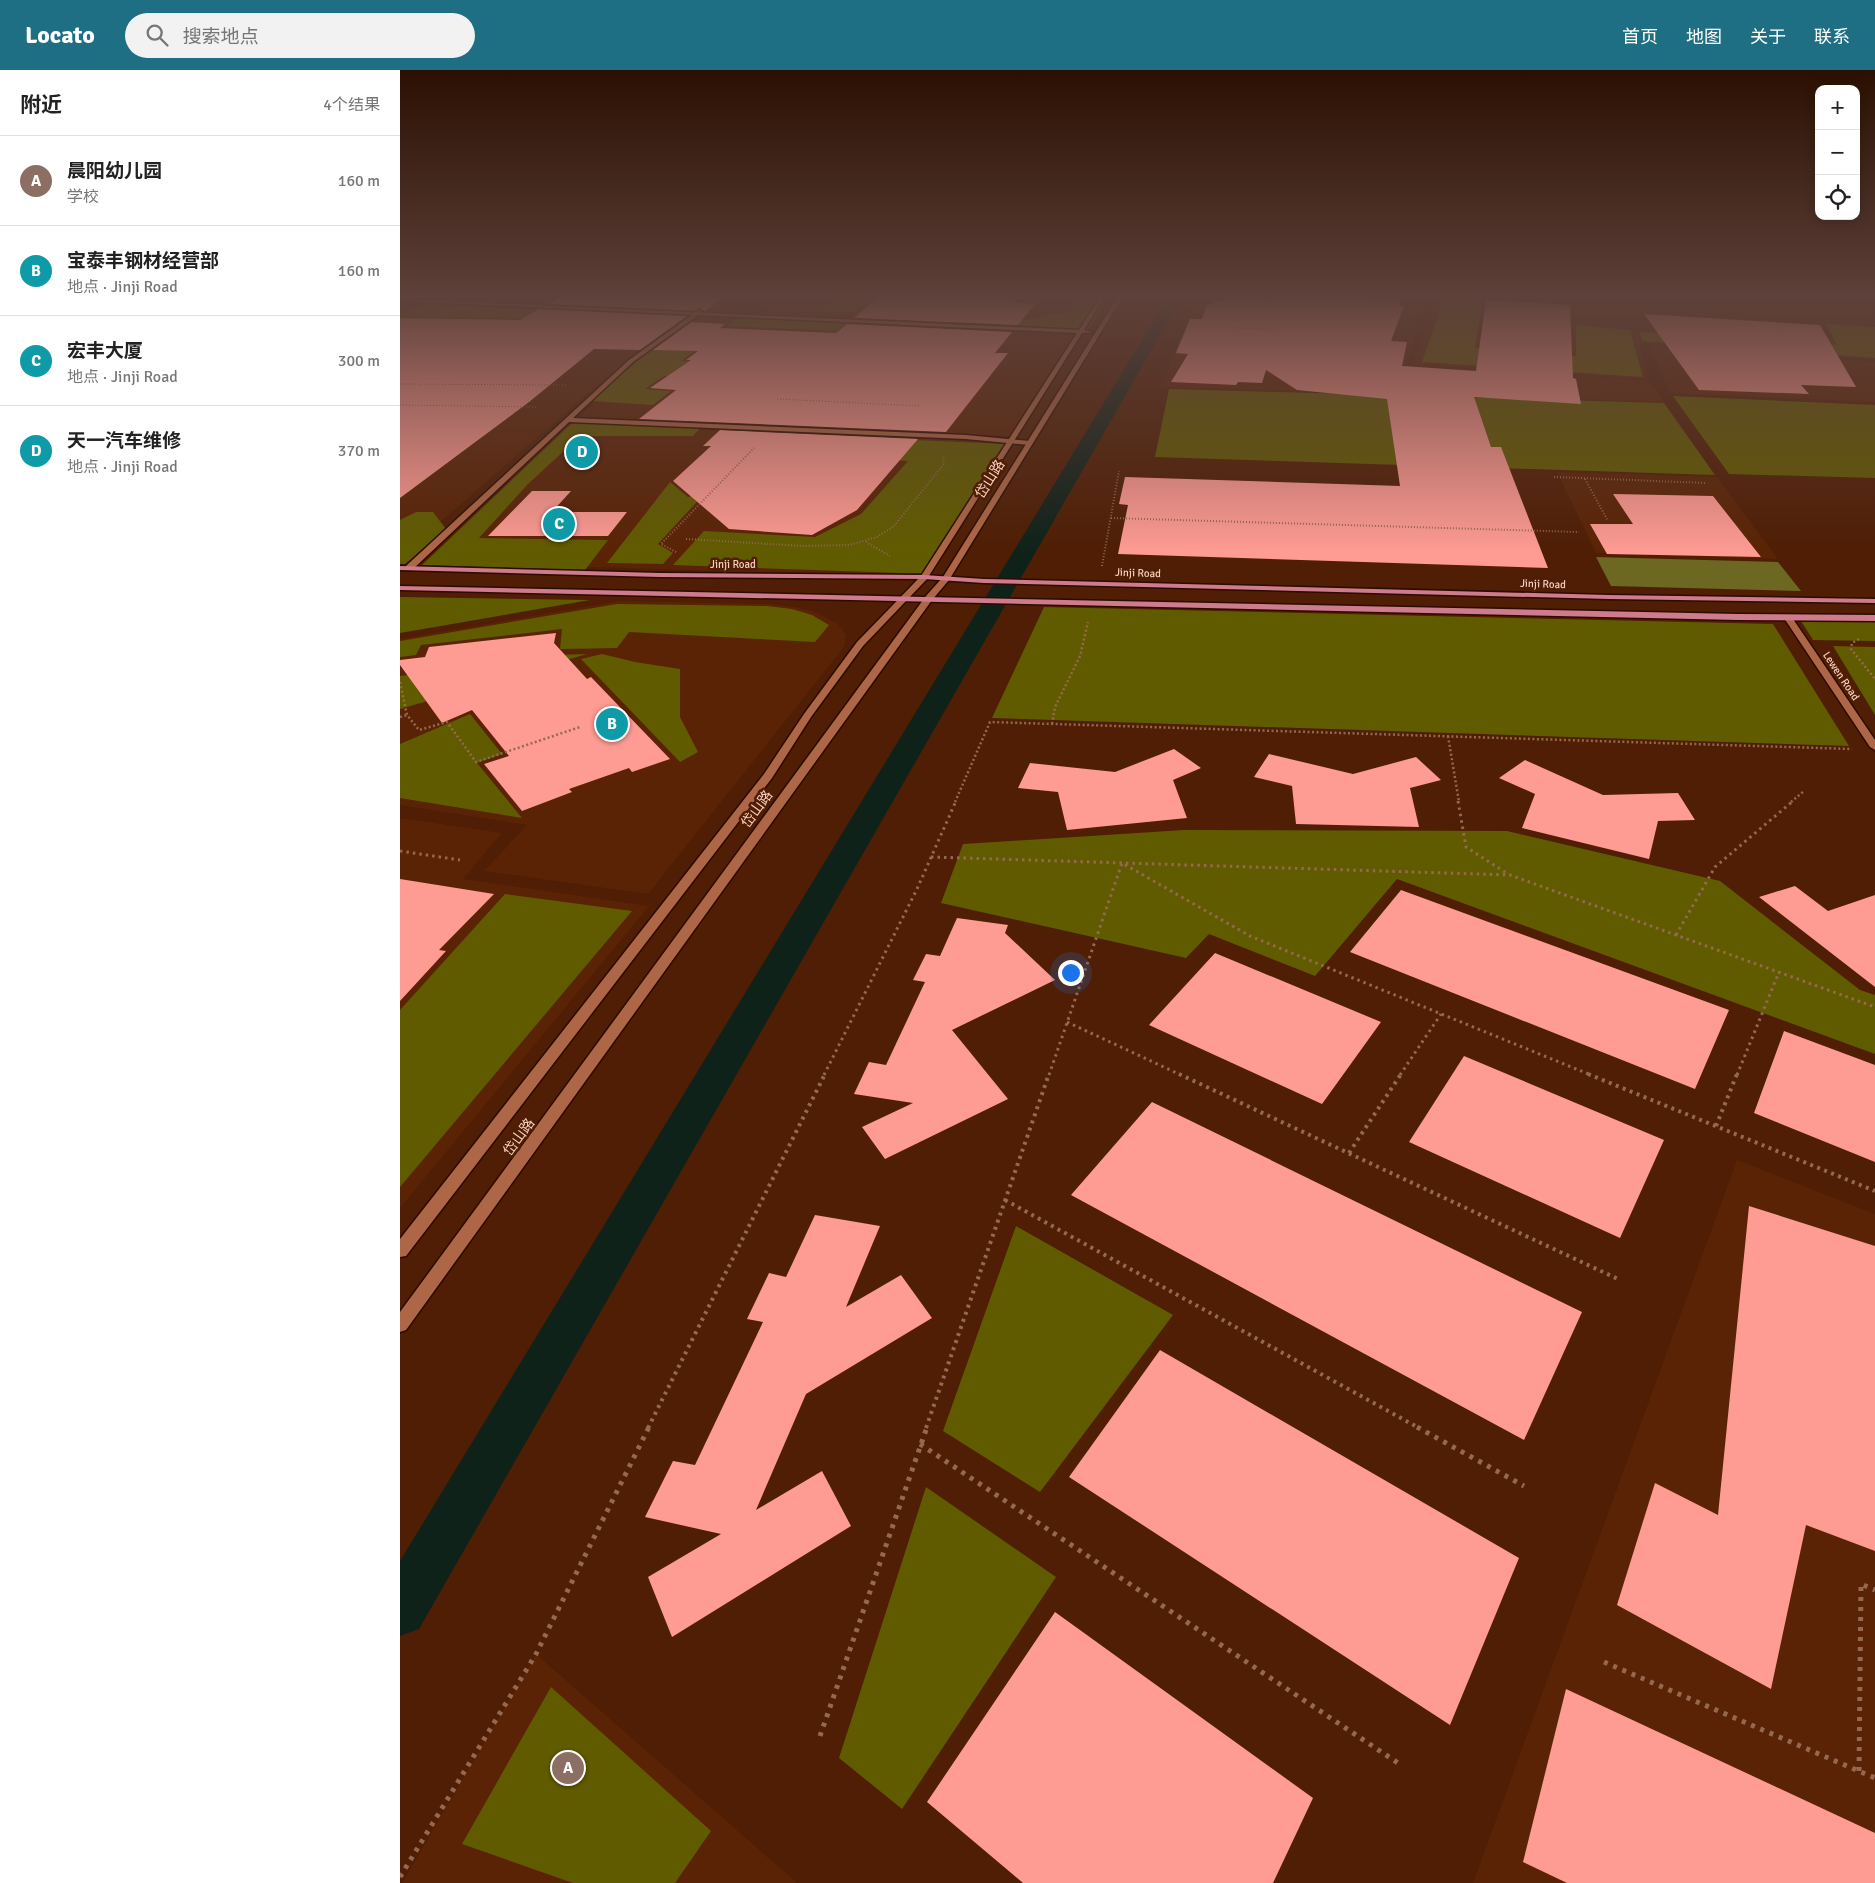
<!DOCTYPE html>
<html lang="zh">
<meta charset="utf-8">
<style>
body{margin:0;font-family:Signika,"Noto Sans SC",sans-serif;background:#f2f2f2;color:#222}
.controls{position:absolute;right:15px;top:15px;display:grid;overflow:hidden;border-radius:10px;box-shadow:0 2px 12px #0003}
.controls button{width:45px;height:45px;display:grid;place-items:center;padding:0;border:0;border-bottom:1px solid #e0e0e0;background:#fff;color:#222;font:25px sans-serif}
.you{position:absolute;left:670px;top:902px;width:18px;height:18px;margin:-12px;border:4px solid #fff;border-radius:50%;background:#1a73e8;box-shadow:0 0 0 8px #1a73e833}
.badge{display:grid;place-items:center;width:32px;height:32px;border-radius:50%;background:#1e6e84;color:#fff;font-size:16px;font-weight:700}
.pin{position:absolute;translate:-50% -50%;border:2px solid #fff;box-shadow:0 1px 5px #0006}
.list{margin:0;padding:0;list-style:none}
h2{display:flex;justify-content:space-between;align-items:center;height:65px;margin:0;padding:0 20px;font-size:21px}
h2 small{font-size:16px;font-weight:400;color:#767676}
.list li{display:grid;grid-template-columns:32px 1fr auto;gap:15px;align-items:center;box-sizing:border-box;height:90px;padding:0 20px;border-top:1px solid #e0e0e0}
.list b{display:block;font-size:19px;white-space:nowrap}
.list p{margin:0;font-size:16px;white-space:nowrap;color:#767676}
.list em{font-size:16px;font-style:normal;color:#767676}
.icon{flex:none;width:28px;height:28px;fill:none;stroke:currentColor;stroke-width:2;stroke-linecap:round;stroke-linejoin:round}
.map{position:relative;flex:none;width:1475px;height:1813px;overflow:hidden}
header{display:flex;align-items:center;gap:30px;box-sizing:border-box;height:70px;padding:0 25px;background:#1e6e84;color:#fff}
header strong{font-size:24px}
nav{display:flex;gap:28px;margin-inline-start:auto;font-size:18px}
.search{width:350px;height:45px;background:#f2f2f2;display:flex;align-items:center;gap:12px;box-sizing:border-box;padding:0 18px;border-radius:28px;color:#767676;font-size:19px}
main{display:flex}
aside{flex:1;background:#fff}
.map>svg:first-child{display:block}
.built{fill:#5a2305}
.green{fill:#615b00}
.forest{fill:#6c6721}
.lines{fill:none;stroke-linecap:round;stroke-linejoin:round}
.canal{fill:#0f221a;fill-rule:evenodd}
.building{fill:#fe9b93}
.minor-casing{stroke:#2d0b00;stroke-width:3}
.tertiary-casing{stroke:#2d0b00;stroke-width:3}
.primary-casing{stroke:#2d0b00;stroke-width:3}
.path-far5{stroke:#956851;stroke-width:1;stroke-dasharray:1 2;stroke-linecap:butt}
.path-far4{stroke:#956851;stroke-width:2;stroke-dasharray:1 2;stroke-linecap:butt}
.path-far3{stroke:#956851;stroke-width:2.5;stroke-dasharray:2 2.5;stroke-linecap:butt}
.path-far2{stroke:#956851;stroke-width:3;stroke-dasharray:2.5 4;stroke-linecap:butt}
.path-far1{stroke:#956851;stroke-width:4;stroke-dasharray:3 4.5;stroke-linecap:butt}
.path{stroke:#956851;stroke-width:5;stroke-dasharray:4 6;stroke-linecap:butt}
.minor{fill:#ae6746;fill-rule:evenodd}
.tertiary{fill:#ae6746;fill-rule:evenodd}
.primary{fill:#cd7b8d;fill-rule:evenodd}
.labels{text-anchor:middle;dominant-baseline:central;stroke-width:5;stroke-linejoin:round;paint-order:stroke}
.far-street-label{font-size:11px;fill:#f8d0be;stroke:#4f1e04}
.street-label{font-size:14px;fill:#f8d0be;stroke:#4f1e04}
</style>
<header>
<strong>Locato</strong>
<div class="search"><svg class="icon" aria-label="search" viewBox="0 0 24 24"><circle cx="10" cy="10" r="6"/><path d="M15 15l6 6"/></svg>搜索地点</div>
<nav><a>首页</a><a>地图</a><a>关于</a><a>联系</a></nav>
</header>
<main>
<aside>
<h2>附近<small>4个结果</small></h2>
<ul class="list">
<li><span class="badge" style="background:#8d6e63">A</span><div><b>晨阳幼儿园</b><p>学校</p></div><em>160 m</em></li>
<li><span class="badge" style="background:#0f9aa8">B</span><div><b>宝泰丰钢材经营部</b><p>地点 · Jinji Road</p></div><em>160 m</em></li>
<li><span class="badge" style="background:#0f9aa8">C</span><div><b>宏丰大厦</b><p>地点 · Jinji Road</p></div><em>300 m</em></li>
<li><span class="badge" style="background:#0f9aa8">D</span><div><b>天一汽车维修</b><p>地点 · Jinji Road</p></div><em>370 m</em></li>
</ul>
</aside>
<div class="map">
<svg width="1475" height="1813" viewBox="0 0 1475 1813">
<rect width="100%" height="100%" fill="#4f1e04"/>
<!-- built -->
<path class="built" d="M155,228H338L314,243L148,234Z
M341,228H674L667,240L618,250L364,240Z
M775,228H1029L1006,295L1249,311L1264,332L761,317L791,241Z
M1037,228H1475V290L1239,273L1249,309L1013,294Z
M0,233L286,245L226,290L0,487Z
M301,244L682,263L611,366L178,348L231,300Z
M1250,276L1475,292V332L1270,323Z
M178,355L611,372L530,508L40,492Z
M1157,402L1317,407L1378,489L1196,483Z
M219,531L368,534L395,537L418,543L438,554L446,565L444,577L248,824L84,801L127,755L0,735V569Z
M0,748L102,763L63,809L249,836L0,1138Z
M1337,1090L1475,1144V1813H1073Z
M136,1584L397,1813H2Z"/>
<!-- green -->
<path class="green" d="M437,228H467L452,242L422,241Z
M678,228H709L687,261L595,256L670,241Z
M1044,228L1083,229L1075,278L1176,286V255L1230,260L1243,307L1022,292Z
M31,232L283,243L274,250L0,247V243Z
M340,247L447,253L436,261L327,256Z
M1426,254L1475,257V288L1242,271L1240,262L1437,275Z
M261,274L296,280L281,291L398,297L381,312L264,306L245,319L271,321L253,335L192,331L237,291Z
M769,319L1264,333L1315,405L755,387Z
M1273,326L1475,335V408L1329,404Z
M172,353L300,358L293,366H180L128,414L79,468L208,470L185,500L22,495Z
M402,365L606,374L528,504L273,495L304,461L415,467L461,444L508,391L384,383Z
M270,412L288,427L305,423L258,474L273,483L263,494L207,493Z
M16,442H33L46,459L5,494H0V450Z
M0,527L190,530L0,563Z
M217,534L367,536L392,539L412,545L429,555L415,572L229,562L217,578L160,579L162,559L21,575L16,585L0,587V571Z
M644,537L1373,554L1449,676L592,648Z
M1401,551L1475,552V571L1413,570Z
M1433,576L1475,577V645Z
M187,584L0,639V606L155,585Z
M202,584L235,592L280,599V647L298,682L280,692L181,589Z
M70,644L102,684L77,693L122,748L0,728V674Z
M784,760L1107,761L1320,811L1460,920L1475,925V984L997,809L915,906L809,864L786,888L541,833L563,774Z
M105,824L232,841L0,1117V940Z
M616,1156L773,1245L640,1422L543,1361Z
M526,1417L656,1507L502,1739L439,1688Z
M151,1617L311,1761L275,1813H173L62,1774Z"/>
<!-- forest -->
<path class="forest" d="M1196,487L1378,492L1401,521L1211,516Z"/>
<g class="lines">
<!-- canal -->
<path class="canal" d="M769,233L776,237L19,1559L0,1566V1491L762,237Z"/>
</g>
<!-- building -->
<path class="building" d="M159,228H322L305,241L299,238L295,241L149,234Z
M477,228H619L615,233L635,234L618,255L454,248Z
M826,228H1001L999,236H1004L991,271L1007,272L1002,296L1076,301L1086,230L1170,235L1173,308L1176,309L1181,334L1074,327L1091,377H1101L1148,498L718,484L728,435L719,434L725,407L1000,416L987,329L897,320L866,300L862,313L838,312L836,315L771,312L788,284L776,283L790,249H802L806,236Z
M139,239L287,246L240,280L194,279L129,332L0,428V248L120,250Z
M1244,244L1420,255L1456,317L1401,315L1409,324L1299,320Z
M291,252L325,254L320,258L436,263L447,254L612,262L595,283H608L546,362L239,349L276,320L250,318L291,290H286L298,281L253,280Z
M320,360L518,369L457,440L412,465L329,459L273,411L311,376H303Z
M132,421H171L152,442H227L208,466H88Z
M1213,424L1313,426L1361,487L1207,484L1190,454H1233Z
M156,563L154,573L187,609L191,607L270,689L232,702L229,698L169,719L172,722L122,741L84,694L109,686L72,640L42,653L0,595V590L25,587L29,577Z
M774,679L801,698L773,710L787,748L667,760L658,722L618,718L630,693L715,702Z
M869,684L953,704L1016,687L1041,710L1010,718L1019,757L896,754L892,716L854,707Z
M1125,690L1203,725L1278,723L1295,750L1258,751L1249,789L1122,758L1135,724L1099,708Z
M0,809L94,824L39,880L46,881L0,931Z
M1395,816L1428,841L1475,825V917L1359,827Z
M1001,820L1329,940L1295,1019L950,882Z
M557,848L608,855L605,863L655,910L552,960L608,1029L485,1089L462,1057L513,1033L454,1024L469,992L486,995L525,912L513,910L526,884L540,886Z
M815,883L981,952L922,1034L749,955Z
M1384,961L1475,995V1092L1354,1043Z
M1064,986L1264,1070L1220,1168L1009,1072Z
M752,1032L1182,1242L1124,1370L671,1125Z
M1349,1136L1475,1176V1481L1406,1455L1371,1619L1217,1535L1255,1413L1318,1445Z
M415,1145L480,1156L446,1237L501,1205L532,1248L406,1324L356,1440L422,1401L451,1456L272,1567L248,1507L321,1464L245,1447L273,1391L295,1395L363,1252L347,1249L369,1203L386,1207Z
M760,1280L1119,1488L1050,1655L669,1407Z
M655,1542L913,1728L873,1813H623L527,1732Z
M1166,1619L1475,1763V1813H1167L1123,1792Z"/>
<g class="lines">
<defs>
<path id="minor" d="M299,240L301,243L233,292L173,348L566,365L630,371L633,373L630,375L566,369L169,352L12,500H6V496L229,290Z
M1385,546H1391L1475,670V680L1470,677L1384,548Z"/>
<path id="tertiary" d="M699,228H704L684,260L692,262L682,263L527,509L463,576L411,647L372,708L6,1186L0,1187V1169L364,704L404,644L457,572L521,506L677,263L0,231V229L679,260Z
M717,228H722L549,510L532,530L6,1260L0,1262V1242L526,526L543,507Z"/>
<path id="primary" d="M0,496L260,503L524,505L584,509L1209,525L1475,529V533L1209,529L584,513L524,509L260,507L0,500Z
M0,516L1338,544L1475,545V551L1338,550L0,520Z"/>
</defs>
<!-- minor casing -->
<use href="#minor" class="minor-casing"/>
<!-- tertiary casing -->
<use href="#tertiary" class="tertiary-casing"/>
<!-- primary casing -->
<use href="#primary" class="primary-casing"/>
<!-- path-far5 -->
<path class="path-far5" d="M627,228L623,232L653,234
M956,228L996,231
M892,238L967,242
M636,240L651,236L657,228
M823,257L880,260
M0,314L166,315
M377,329L521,336
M0,335L138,337"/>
<!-- path-far4 -->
<path class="path-far4" d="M1154,407L1306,413
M1185,409L1208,451
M711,448L1179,462
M286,469L403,476L449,475L477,467L494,456L544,394L543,386
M466,472L490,486
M276,482L261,474L354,378
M702,496L719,401"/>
<!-- path-far3 -->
<path class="path-far3" d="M1459,569L1452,573L1451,579L1475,609
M0,612L7,645L19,660L47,652L76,692L180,657
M0,647L7,645
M652,654L655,637L680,586L688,552
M1048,666L1059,732
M555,732L590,652L1452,679
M1391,732L1404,721"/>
<!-- path-far2 -->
<path class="path-far2" d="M1058,731L1066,777L1108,804
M0,781L60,790
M531,787L1110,805L1475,937
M1276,865L1315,797L1393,731
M667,952L781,1005
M424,1005L517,819L556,731
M649,1005L722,793L850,866L1191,1005
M1000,1005L1041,944
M1337,1005L1379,902"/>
<!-- path-far1 -->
<path class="path-far1" d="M779,1004L1218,1209
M1188,1004L1475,1121
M1316,1056L1337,1004
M949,1083L1001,1004
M605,1130L1019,1358
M248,1358L425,1004
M526,1358L649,1004"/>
<!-- path -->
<path class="path" d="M1017,1357L1124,1416
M520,1374L1001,1695
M1204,1592L1475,1708
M420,1666L527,1357
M1459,1701L1461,1514L1475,1520
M0,1807L136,1584L249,1357"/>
<!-- minor -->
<use href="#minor" class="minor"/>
<!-- tertiary -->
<use href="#tertiary" class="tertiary"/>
<!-- primary -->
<use href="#primary" class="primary"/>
</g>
<!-- sky -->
<linearGradient id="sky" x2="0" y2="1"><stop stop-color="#2b1002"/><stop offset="0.47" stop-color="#5d413a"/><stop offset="1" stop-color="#5d413a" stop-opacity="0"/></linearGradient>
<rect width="1475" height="482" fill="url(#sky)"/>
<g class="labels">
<!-- far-street labels -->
<g class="far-street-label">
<text x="333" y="494">Jinji Road</text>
<text transform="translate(738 503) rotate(2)">Jinji Road</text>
<text transform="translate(1143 514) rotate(2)">Jinji Road</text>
<text transform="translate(1441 606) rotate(56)">Lewen Road</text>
</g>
<!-- street labels -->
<g class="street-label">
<text transform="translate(590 409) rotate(-58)">岱山路</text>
<text transform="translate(357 739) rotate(-54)">岱山路</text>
<text transform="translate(119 1067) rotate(-54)">岱山路</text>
</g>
</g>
</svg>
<div class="controls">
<button>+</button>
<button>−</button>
<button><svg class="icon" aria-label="locate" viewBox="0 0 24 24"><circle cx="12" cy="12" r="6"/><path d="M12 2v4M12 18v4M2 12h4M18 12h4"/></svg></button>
</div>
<div class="you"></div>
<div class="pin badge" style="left:168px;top:1698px;background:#8d6e63">A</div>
<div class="pin badge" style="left:212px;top:654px;background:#0f9aa8">B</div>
<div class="pin badge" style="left:159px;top:454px;background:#0f9aa8">C</div>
<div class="pin badge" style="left:182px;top:382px;background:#0f9aa8">D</div>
</div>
</main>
